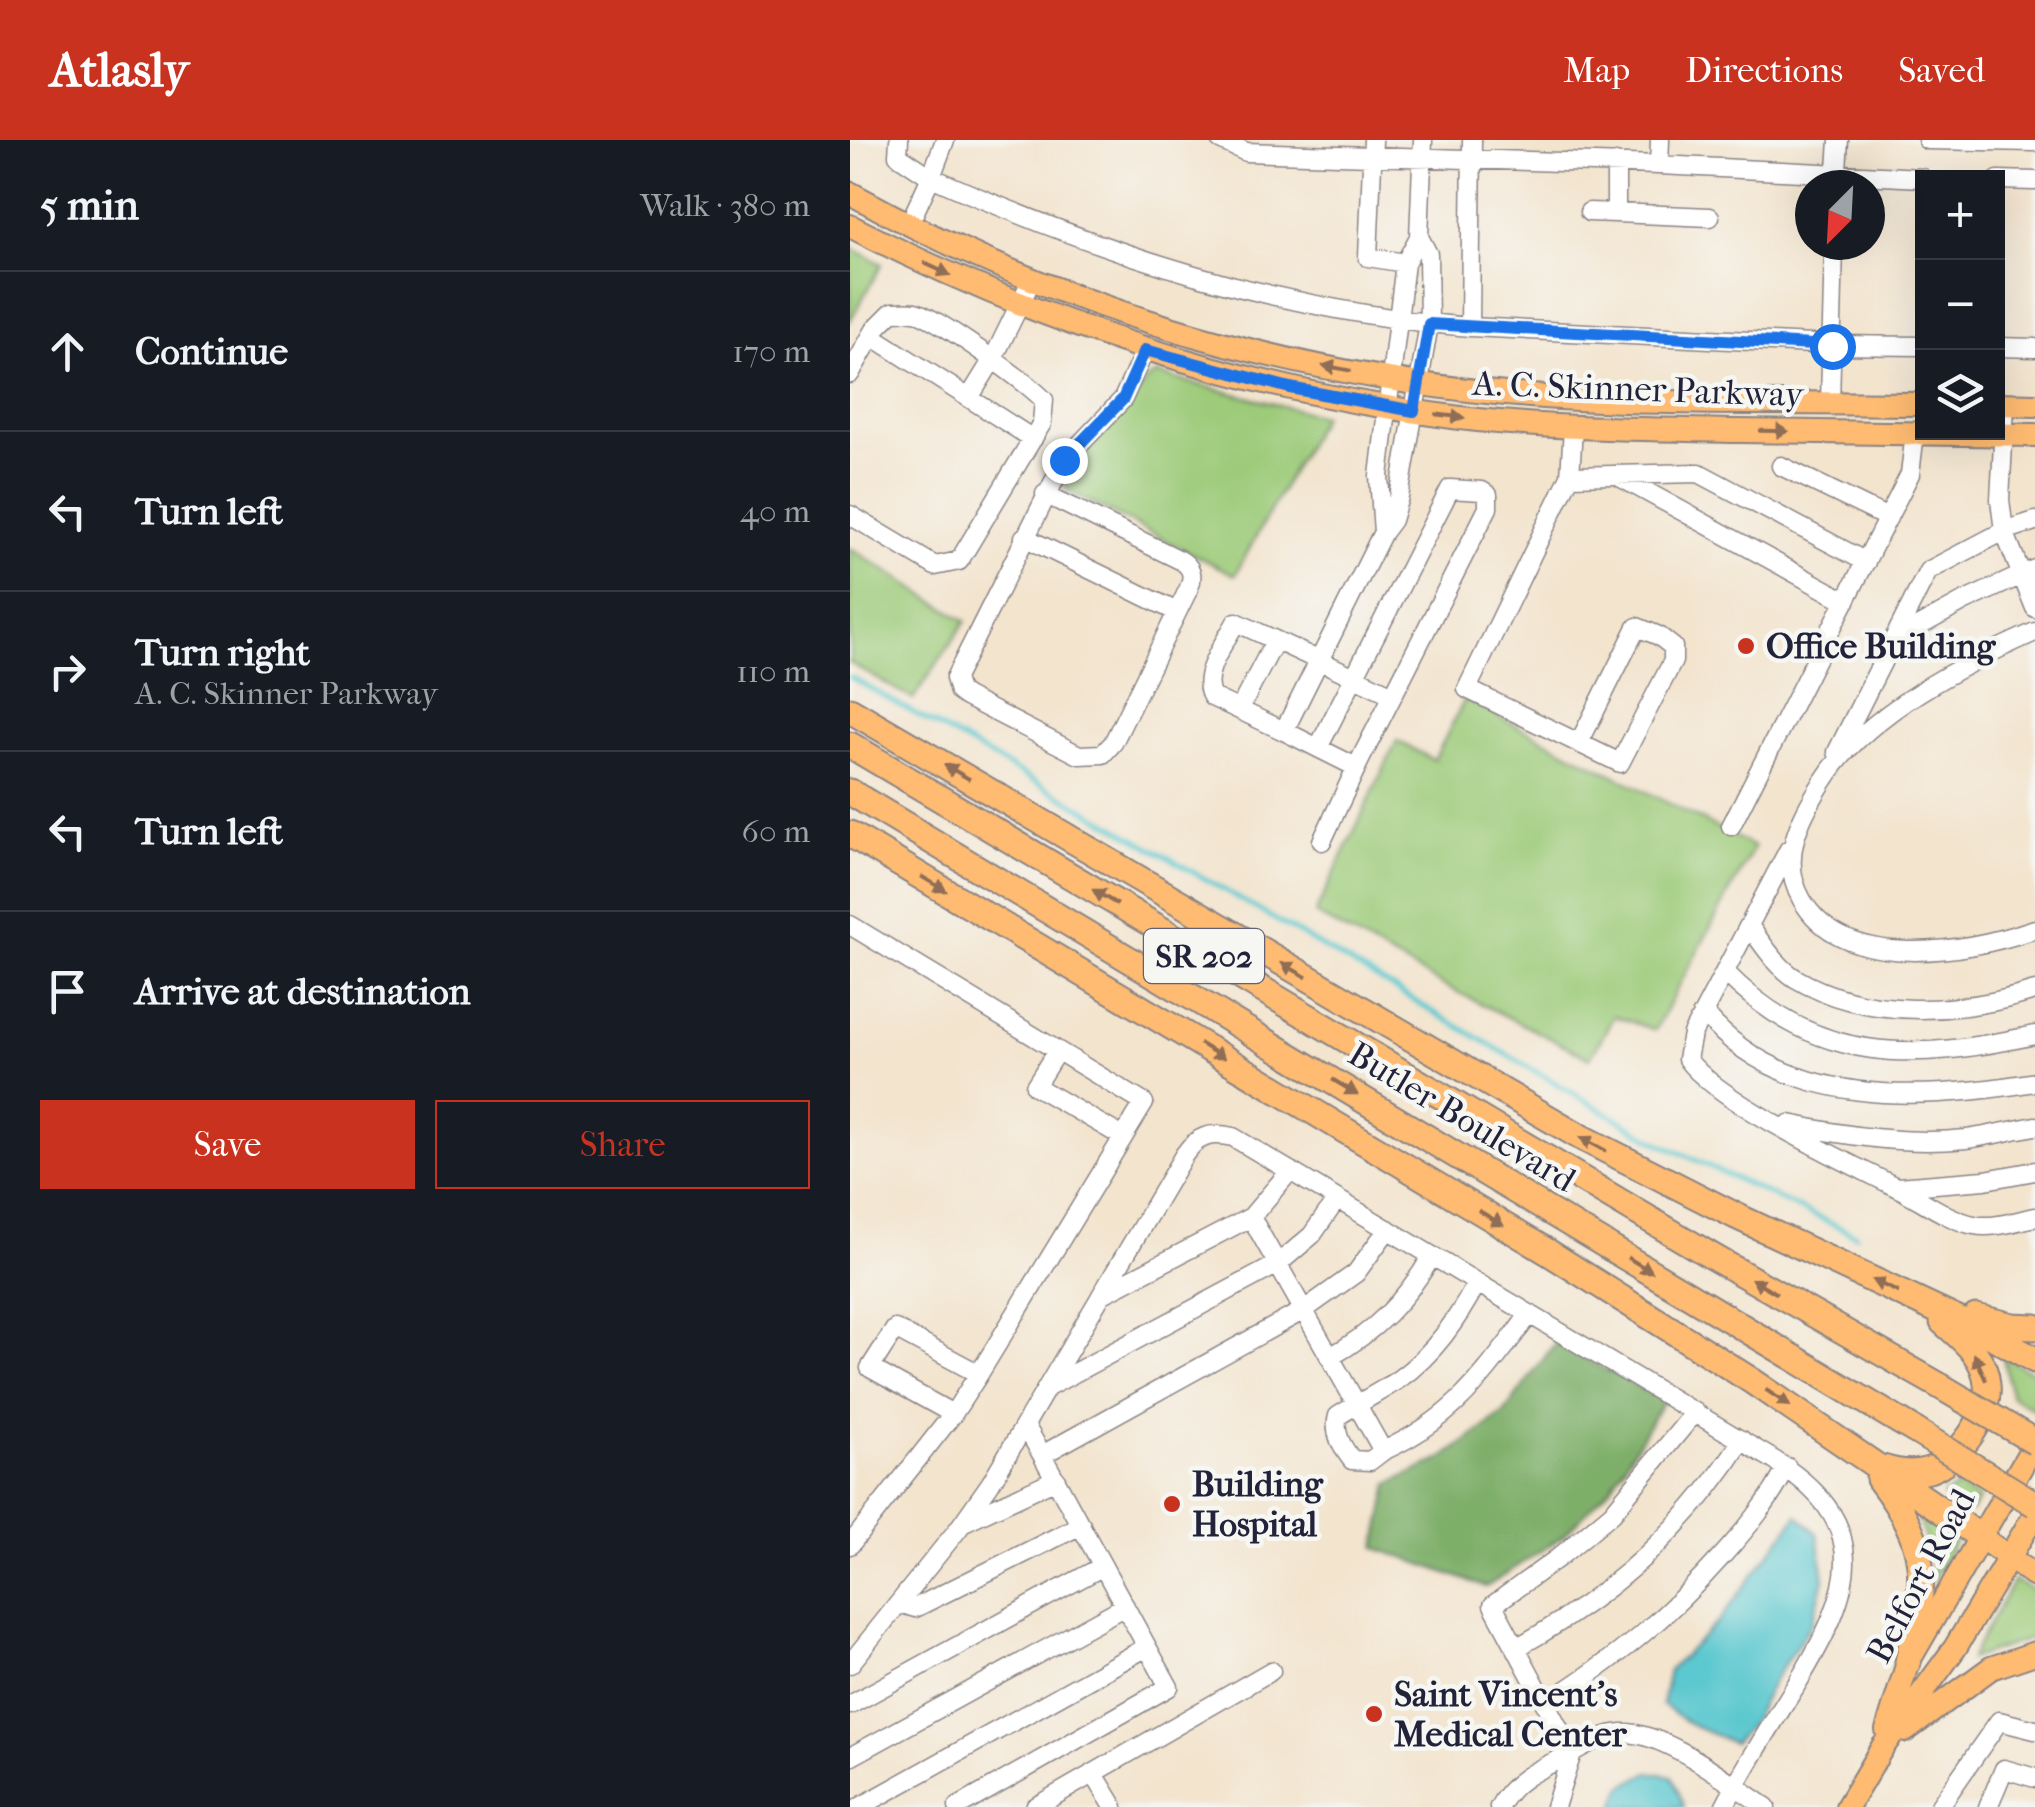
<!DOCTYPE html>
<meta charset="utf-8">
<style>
body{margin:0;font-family:"IM FELL French Canon",serif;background:#20242c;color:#f1f3f6}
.controls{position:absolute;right:30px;top:30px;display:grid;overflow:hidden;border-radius:0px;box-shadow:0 10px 40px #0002}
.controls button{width:90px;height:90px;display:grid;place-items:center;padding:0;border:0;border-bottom:2px solid #363941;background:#171b24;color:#f1f3f6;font:50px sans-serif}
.compass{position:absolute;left:945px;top:30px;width:90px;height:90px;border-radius:50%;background:#171b24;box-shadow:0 10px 40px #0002;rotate:204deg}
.stop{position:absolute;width:30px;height:30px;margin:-22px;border:8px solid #1a73e8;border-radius:50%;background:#fff}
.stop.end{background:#1a73e8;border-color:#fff;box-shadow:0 2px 10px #0008}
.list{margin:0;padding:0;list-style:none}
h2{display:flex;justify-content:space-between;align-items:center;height:130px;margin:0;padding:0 40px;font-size:42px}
h2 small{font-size:32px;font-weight:400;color:#9ea1a6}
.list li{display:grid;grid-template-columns:65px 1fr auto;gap:30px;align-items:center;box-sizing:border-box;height:160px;padding:0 40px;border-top:2px solid #363941}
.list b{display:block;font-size:38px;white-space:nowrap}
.list p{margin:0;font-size:32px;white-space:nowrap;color:#9ea1a6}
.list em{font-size:32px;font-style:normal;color:#9ea1a6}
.actions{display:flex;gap:20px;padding:30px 40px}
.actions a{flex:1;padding:22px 0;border:2px solid #c8321e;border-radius:0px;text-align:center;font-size:35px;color:#c8321e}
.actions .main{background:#c8321e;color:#fff}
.icon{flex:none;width:55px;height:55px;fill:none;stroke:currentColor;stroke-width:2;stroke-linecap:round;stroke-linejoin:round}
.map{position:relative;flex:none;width:1185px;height:1667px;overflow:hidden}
header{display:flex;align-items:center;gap:60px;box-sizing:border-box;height:140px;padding:0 50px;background:#c8321e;color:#fff}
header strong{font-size:48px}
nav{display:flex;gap:55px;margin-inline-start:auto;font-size:35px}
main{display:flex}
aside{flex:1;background:#171b24}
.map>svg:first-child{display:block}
.green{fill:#9dcb79;stroke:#60765a;stroke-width:2.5}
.forest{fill:#7eaf69;stroke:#506852;stroke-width:2.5}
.water{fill:#5bc8cf;stroke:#3e7585;stroke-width:2.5}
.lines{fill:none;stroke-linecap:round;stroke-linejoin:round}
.stream{stroke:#5bc8cf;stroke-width:5}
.minor-casing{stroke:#8a8384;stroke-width:21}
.major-casing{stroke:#8a8384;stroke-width:26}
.highway-casing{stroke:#8a8384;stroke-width:29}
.minor{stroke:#fff;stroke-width:18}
.major{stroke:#febb71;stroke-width:22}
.highway{stroke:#febb71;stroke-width:25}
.highway-bridge-casing{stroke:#8a8384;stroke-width:29;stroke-linecap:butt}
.highway-bridge{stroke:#febb71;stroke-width:25}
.oneway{fill:#906e56}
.route{stroke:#1a73e8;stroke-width:12}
.poi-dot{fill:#c8321e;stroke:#f6f6f2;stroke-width:4}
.labels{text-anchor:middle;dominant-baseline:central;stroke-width:9;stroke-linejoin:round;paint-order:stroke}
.shield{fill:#f6f6f2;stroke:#626272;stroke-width:2.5}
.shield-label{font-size:32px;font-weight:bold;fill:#22223b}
.street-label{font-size:35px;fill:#22223b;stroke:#f6f6f2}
.poi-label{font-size:35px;font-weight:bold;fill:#22223b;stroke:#f6f6f2;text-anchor:start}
</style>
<header>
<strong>Atlasly</strong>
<nav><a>Map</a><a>Directions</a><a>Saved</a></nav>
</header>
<main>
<aside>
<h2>5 min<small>Walk · 380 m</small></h2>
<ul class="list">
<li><svg class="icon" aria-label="ahead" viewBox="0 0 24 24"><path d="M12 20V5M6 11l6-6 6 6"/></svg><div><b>Continue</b></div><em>170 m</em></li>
<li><svg class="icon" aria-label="left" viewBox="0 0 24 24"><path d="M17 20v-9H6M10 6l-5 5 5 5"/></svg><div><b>Turn left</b></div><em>40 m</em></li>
<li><svg class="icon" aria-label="right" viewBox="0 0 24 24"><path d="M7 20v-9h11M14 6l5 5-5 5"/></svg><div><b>Turn right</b><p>A. C. Skinner Parkway</p></div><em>110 m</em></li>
<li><svg class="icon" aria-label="left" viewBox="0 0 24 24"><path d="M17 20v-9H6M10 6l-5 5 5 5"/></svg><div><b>Turn left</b></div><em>60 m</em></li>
<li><svg class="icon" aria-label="arrive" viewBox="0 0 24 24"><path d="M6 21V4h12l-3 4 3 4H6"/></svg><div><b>Arrive at destination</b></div></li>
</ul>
<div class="actions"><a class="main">Save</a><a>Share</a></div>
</aside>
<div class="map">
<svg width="1185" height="1667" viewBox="0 0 1185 1667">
<rect width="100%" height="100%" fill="#f6f6f2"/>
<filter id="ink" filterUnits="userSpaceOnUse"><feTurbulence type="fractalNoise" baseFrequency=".01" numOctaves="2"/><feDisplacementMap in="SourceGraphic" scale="20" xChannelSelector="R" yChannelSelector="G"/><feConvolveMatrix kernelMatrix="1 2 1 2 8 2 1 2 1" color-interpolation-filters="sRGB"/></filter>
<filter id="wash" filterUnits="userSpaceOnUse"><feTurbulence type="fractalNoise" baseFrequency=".0048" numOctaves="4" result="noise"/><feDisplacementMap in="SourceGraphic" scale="40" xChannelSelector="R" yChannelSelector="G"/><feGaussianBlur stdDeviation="2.25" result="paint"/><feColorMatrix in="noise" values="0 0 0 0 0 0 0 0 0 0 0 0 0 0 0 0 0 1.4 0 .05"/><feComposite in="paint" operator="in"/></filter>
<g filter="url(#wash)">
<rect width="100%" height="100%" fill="#f3e4ce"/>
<!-- green -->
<path class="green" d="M0,107L32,124L0,181Z
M307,234L472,276L385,435L218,351L214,342L218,330L276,271L297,240Z
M0,408L116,481L63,559L0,523Z
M615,559L904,707L805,890L764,876L740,918L591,844L465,774L547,601L584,620Z
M1153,1217L1185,1233V1270L1161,1256Z
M1109,1347L1129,1359L1121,1372L1094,1358V1354Z
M1068,1377L1106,1399L1083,1441L1079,1412Z
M1164,1440L1185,1452V1497L1120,1519Z"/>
<!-- forest -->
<path class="forest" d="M705,1203L814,1260L761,1347L713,1396L636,1447L526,1408L539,1344L592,1319L654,1273Z"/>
<!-- water -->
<path class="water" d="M948,1375L968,1394L974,1439L962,1483L923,1541L899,1587L883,1603L841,1585L812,1565L819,1530L869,1481Z
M799,1632L822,1636L834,1667H765L772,1647Z"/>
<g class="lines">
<!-- stream -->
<path class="stream" d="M0,537L278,694L807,1002L1006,1095"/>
</g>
</g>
<g filter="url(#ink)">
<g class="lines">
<defs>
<path id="minor" d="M49,0L48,15L81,37L59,84
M95,0L81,37C255,114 429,171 620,187
M370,0L396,12L809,25L1072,38
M523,0L518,117L555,123
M622,0L620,187L982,205L1072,206
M1077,0L1185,2
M766,23V73L860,77
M809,25L810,0
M1148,40L1185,41
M986,45L989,0
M739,72L766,73
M22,196L183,299
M1148,207L1185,208
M0,234L26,188L42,172C49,172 58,171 65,172C85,176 178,243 194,260L192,283L109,421L85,426L0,375
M119,258L143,219L182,139
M980,263L984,105
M1155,265L1150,360L1154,391L1185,468
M723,288L720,336L617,549L770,623L823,521V507L809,496L787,487L729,603
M931,326L1038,378
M720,336L849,333L1016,422
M768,336L996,461
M195,354L330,420C342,427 344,435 339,448L263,603L253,614L229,615L116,557L109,552L105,538L214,321L273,259L295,210
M533,392L529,336L555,123L569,97L573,0
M174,397L327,472
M1185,492C1115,523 1016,573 974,640C950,677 928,719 952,760C995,834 1117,812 1185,789
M1044,500L1113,462L1185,429
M389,570L425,501
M434,591L362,557C349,535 375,503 386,482L543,555
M468,608L500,624L509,622L638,368V355L632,351L600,349L468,608L434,591L533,392L542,380L549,357L579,184L578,114L569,97
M987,612L1078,431L1154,391L1185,381
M881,686L1060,334L1065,293
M472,701L509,622
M939,709L842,894L837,919C867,962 1003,1025 1054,1051C1076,1063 1100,1080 1124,1085C1143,1089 1166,1081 1185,1077
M0,785L294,963L129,1234L45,1189L20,1228L103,1274L0,1405
M899,786C913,804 926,826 945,838C1015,880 1110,874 1185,851
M875,832C967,926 1065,921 1185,895
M854,873C934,969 1073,961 1185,942
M207,911L185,946L273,997
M939,984C996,996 1057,1005 1116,999C1139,996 1162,990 1185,986
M1047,1047L1135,1040L1185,1031
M401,1077L533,1311C606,1278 633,1235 680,1174
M251,1155L401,1077L440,1031
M480,1217C525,1192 556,1160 582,1116
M198,1247L428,1124L462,1095L487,1059
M103,1274L129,1234
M175,1285L192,1315L454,1170L506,1133L538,1089
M533,1311L520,1321L502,1320C492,1307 483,1292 488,1276C508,1263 529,1253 549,1239C584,1214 607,1180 627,1143
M116,1381L206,1339
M49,1463L65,1468L231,1385
M666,1508C757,1458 836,1389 892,1300
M0,1524L109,1388L140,1344L334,1015C347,996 360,992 383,997L919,1317C1027,1383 1004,1449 948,1542C923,1583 896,1624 874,1667
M695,1564C766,1519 817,1478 873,1415C898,1387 920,1361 937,1327
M0,1565L253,1426
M0,1617L275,1466
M244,1634L264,1667
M10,1667L297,1507
M108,1667L319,1547L192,1315
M185,1667L421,1531
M649,1667C662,1642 683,1632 708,1620C728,1610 750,1594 772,1593C815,1591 881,1644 916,1667
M705,1667L722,1613L643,1465L708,1418L762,1373L845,1272
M1089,1667L1149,1581L1185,1590
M1138,1667L1154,1629L1185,1638"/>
<path id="major" d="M0,53C200,164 428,233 656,254C794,266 934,262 1072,264
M0,86C193,185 395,251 610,278C703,289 796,289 890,291C988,292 1087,294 1185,295
M1148,264L1185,265
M1129,1396L1185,1436
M1037,1590L1058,1522L1185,1303
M1055,1591L1141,1528L1185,1513
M997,1667L1032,1608L1105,1508L1185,1374"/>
<path id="highway" d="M0,570L729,996L886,1076L1142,1196L1185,1220
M0,605L863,1117L1090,1246
M0,652L1064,1290
M0,694L698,1112L902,1241L1129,1396
M1126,1177L1163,1186L1185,1187
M1033,1328C1049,1333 1063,1335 1079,1330C1108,1320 1141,1276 1137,1244C1135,1216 1112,1199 1093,1182
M1029,1339C1083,1410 1075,1440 1058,1522"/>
</defs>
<!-- minor casing -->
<use href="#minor" class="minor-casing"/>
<!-- major casing -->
<use href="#major" class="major-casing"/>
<!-- highway casing -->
<use href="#highway" class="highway-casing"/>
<!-- minor -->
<use href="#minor" class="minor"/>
<!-- major -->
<use href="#major" class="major"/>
<!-- highway -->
<use href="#highway" class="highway"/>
<defs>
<path id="highway-bridge" d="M1090,1246L1185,1302
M1064,1290L1185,1364"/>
</defs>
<!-- highway-bridge casing -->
<use href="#highway-bridge" class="highway-bridge-casing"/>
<!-- highway-bridge -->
<use href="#highway-bridge" class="highway-bridge"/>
</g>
<!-- one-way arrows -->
<defs><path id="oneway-solid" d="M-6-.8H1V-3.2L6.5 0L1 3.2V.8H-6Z" transform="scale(2.5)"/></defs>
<g class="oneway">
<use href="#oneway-solid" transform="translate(87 129) rotate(25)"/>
<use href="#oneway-solid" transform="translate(487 228) rotate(-169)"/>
<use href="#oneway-solid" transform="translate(600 276) rotate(7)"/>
<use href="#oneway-solid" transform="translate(924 291) rotate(1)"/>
<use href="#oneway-solid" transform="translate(107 632) rotate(-150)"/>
<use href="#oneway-solid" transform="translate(84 744) rotate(31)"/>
<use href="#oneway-solid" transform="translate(255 757) rotate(-149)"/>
<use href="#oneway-solid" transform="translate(444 830) rotate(-150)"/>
<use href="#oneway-solid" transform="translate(362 911) rotate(31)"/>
<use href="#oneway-solid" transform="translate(495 947) rotate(31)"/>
<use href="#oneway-solid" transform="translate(743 1004) rotate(-152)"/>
<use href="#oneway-solid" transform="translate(641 1078) rotate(31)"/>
<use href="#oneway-solid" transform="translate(790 1125) rotate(31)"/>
<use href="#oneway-solid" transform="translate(914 1146) rotate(-150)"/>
<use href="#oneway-solid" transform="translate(1035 1146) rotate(-155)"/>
<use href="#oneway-solid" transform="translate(1130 1227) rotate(-114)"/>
<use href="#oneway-solid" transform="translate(928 1258) rotate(34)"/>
</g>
</g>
<g class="lines" filter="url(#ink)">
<!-- route -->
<path class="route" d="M214,320L273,259L295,210L440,248L564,271L579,184L982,206"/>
</g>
<!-- markers -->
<g class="poi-dot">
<circle cx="896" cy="506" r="10"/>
<circle cx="322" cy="1364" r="10"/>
<circle cx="524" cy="1574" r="10"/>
</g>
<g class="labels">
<!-- shield labels -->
<rect class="shield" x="294" y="789" width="120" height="54" rx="8"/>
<g class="shield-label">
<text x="354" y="816">SR 202</text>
</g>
<!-- street labels -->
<g class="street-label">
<text transform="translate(788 249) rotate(2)">A. C. Skinner Parkway</text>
<text transform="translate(612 977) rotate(31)">Butler Boulevard</text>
<text transform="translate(1071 1436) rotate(-62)">Belfort Road</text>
</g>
<!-- poi labels -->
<g class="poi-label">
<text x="916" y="506">Office Building</text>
<text x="342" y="1344">Building<tspan x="342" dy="40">Hospital</tspan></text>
<text x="544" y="1554">Saint Vincent's<tspan x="544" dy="40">Medical Center</tspan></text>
</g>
</g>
</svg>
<div class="controls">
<button>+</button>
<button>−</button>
<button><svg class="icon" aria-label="layers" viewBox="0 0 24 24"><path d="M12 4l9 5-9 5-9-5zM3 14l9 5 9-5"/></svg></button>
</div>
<svg class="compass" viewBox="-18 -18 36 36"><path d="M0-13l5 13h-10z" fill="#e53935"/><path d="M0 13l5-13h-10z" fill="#9ea1a6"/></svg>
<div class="stop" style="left:982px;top:206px"></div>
<div class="stop end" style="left:214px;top:320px"></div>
</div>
</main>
